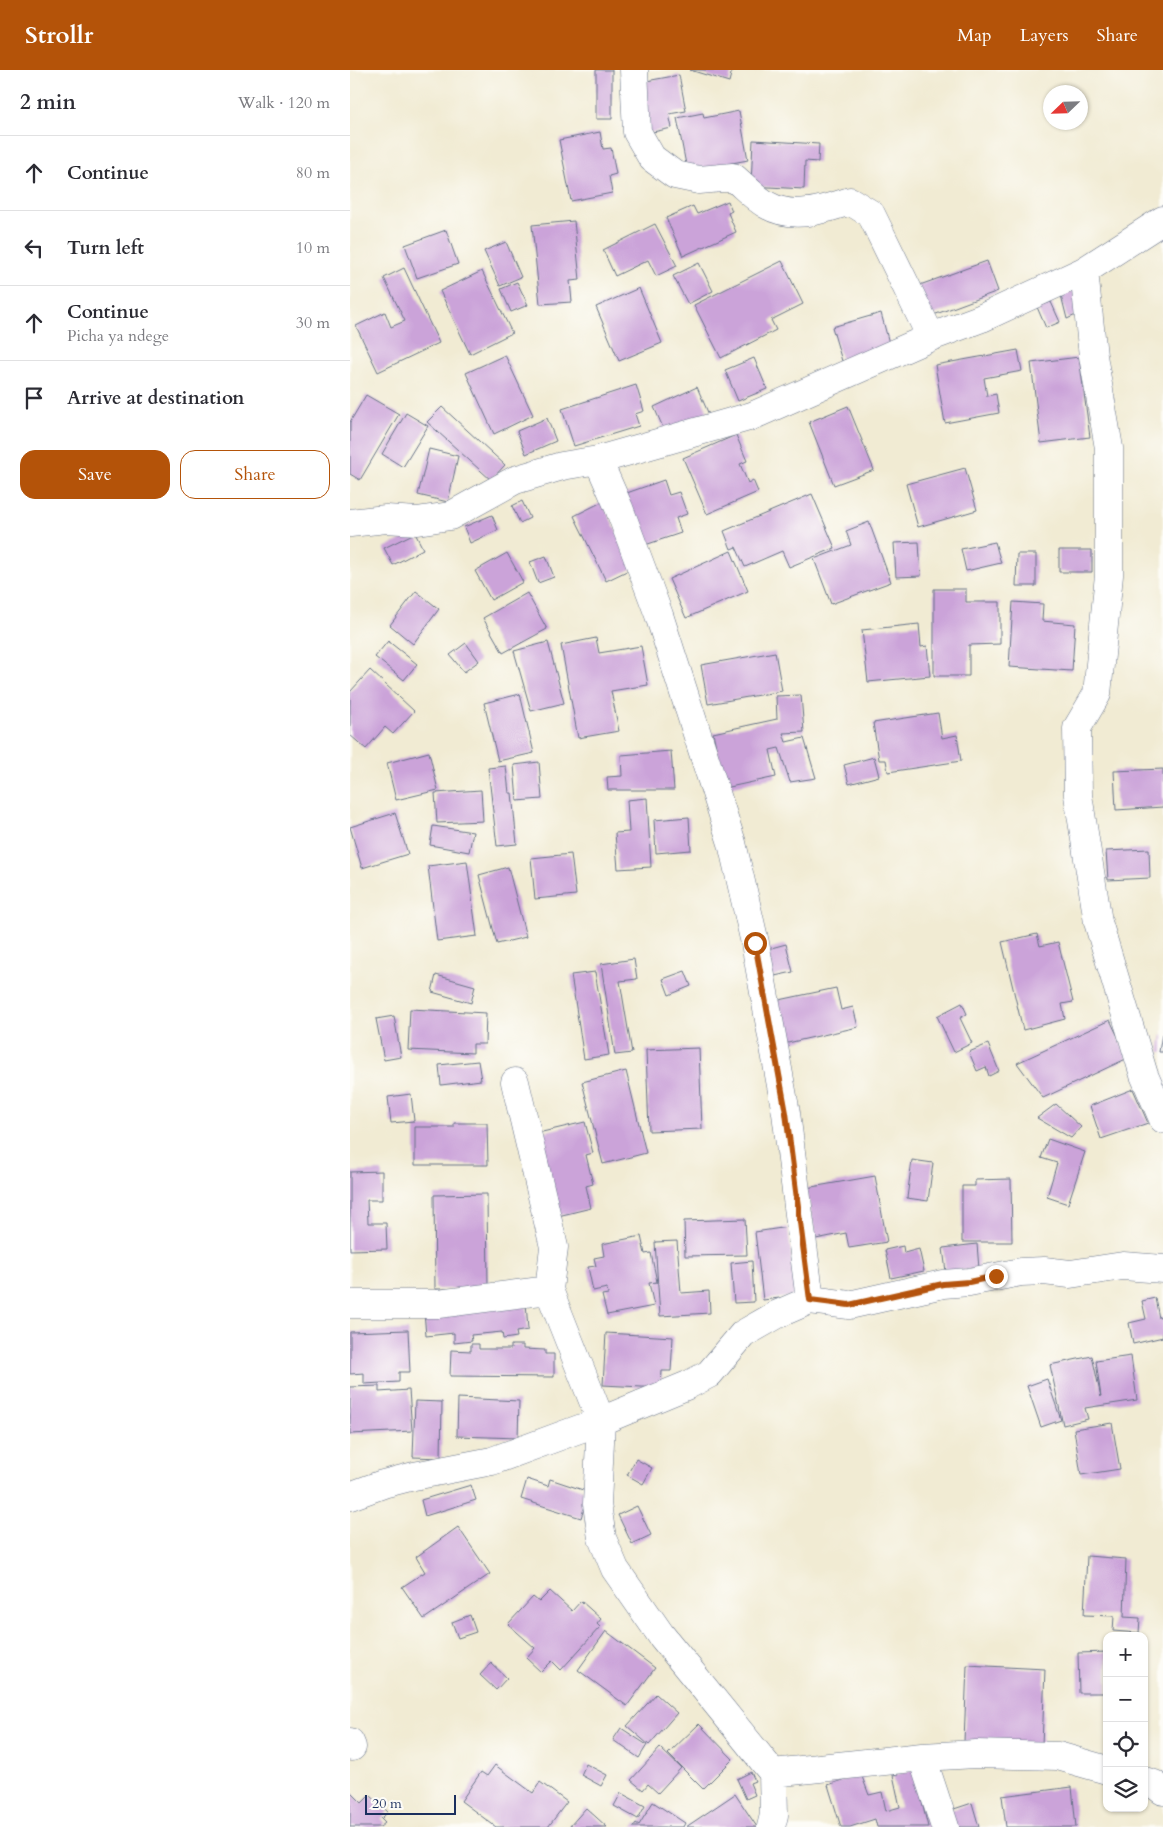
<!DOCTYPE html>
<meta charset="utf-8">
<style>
body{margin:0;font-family:Cardo,serif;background:#f2f2f3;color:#2b2b33}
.controls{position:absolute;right:15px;bottom:15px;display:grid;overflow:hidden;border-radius:10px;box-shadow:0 1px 4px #0004}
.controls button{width:45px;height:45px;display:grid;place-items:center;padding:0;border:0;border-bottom:1px solid #e1e1e2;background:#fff;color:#2b2b33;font:25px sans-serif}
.compass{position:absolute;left:693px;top:15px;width:45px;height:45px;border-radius:50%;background:#fff;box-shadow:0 1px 4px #0004;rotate:247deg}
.scale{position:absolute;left:15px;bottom:12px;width:91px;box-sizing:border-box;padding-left:5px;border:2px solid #1b2f5e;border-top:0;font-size:14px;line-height:18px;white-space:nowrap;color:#1b2f5e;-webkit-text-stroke:4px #fdfcf7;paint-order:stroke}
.stop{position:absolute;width:15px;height:15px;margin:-11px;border:4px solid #b45309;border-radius:50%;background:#fff}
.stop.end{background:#b45309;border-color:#fff;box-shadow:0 1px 5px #0008}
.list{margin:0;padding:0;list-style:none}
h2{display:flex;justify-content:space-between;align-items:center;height:65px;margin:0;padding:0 20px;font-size:21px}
h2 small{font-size:16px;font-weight:400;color:#7c7c81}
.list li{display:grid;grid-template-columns:32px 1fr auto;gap:15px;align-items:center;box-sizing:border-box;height:75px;padding:0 20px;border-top:1px solid #e1e1e2}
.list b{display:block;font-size:19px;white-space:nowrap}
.list p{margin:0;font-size:16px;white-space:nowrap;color:#7c7c81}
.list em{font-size:16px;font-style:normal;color:#7c7c81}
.actions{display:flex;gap:10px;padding:15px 20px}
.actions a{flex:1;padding:11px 0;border:1px solid #b45309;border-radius:15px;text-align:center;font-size:18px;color:#b45309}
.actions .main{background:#b45309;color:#fff}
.icon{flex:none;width:28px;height:28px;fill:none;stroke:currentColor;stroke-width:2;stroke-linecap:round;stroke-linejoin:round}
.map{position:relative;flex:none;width:813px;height:1757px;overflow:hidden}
header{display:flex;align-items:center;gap:30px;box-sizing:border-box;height:70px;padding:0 25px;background:#b45309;color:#fff}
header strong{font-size:24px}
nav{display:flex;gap:28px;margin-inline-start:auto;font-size:18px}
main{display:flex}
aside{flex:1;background:#fff}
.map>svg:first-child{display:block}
.building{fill:#cba3d9}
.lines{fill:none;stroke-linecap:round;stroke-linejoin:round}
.minor-casing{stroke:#667187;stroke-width:29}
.minor{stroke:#fff;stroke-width:28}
.route{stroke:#b45309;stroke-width:6}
</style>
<header>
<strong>Strollr</strong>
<nav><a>Map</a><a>Layers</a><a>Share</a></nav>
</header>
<main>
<aside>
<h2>2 min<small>Walk · 120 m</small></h2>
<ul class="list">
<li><svg class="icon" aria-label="ahead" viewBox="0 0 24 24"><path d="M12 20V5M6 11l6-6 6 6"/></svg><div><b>Continue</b></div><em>80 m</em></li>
<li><svg class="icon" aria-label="left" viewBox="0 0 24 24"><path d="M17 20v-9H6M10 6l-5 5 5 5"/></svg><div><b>Turn left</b></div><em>10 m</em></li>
<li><svg class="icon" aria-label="ahead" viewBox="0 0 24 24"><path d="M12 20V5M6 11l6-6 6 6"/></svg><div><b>Continue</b><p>Picha ya ndege</p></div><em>30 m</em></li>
<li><svg class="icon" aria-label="arrive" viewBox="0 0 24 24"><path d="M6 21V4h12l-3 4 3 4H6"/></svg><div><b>Arrive at destination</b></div></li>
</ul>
<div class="actions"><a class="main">Save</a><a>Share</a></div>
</aside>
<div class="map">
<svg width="813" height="1757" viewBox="0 0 813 1757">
<rect width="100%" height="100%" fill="#fdfcf7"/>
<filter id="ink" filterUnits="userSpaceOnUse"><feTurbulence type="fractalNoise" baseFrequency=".02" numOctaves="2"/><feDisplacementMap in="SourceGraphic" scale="10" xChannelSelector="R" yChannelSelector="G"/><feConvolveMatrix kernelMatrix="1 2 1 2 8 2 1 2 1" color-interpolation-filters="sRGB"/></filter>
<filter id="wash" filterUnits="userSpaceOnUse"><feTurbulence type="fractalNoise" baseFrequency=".0096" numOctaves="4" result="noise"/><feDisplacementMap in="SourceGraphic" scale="20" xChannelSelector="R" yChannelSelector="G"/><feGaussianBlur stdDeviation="1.12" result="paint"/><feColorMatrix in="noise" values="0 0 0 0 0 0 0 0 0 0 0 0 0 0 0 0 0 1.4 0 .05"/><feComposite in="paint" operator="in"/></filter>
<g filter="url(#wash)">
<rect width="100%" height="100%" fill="#f1ebd3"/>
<g id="blocks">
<!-- building -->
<path class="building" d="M246,0H262V49H246Z
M340,0H382L379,12Z
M329,5L336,41L319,44L322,58L293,64L291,12Z
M389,41L398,90L366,96L338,105L327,48L353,43L354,48Z
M250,62L253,79L261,78L266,104L259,106L262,123L221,131L209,70Z
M403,70L469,74L468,92L455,91L454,119L401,116Z
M378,131L382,141L378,143L386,162L333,186L316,148L343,136L347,144Z
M224,151L230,210L220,211L222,232L190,234L182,155Z
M305,154L327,196L306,206L298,190L265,206L253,180Z
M96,160L108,194L67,208L55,175Z
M156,172L171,207L150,216L134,181Z
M432,191L453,234L421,250L426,260L371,288L344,235Z
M637,191L648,221L578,247L567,216Z
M349,193L363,221L338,234L323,206Z
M54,198L89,273L28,302L6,256L35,242L41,257L55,251L34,208Z
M132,201L162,263L120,284L90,221Z
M167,212L178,235L161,242L151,219Z
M289,218L312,273L269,291L246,237Z
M724,220L728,244L717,249L711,225Z
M701,232L710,252L696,258L687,237Z
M531,243L540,277L492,291L482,257Z
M668,280L672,301L634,308L637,326L646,324L649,343L595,353L585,295Z
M155,285L183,345L144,364L116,303Z
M729,287L740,367L691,373L681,293Z
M404,288L417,319L388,331L375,300Z
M286,315L294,341L285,344L289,356L224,376L212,339Z
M347,317L363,354L318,369L304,337Z
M16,325L49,344L10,410L0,404V352Z
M498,336L524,400L484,415L459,352Z
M92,337L155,395L141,410L77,352Z
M56,343L78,356L53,397L32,384Z
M197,348L206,371L176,384L167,361Z
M386,365L397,391L390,394L398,413L403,410L408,422L357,444L333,388Z
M79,379L108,386L98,432L68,425Z
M615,398L627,440L568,457L556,414Z
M314,410L319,425L329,422L337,444L326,448L331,463L289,477L271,425Z
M462,424L485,478L439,497L432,481L395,497L386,477L381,479L374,461Z
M172,431L180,448L170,453L162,436Z
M252,432L285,497L256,511L224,446Z
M142,445L148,460L120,473L114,457Z
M519,452L541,512L481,534L464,489L501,475L496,461Z
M65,463L73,479L43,495L34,478Z
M569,472L571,506L546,507L544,473Z
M645,472L651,493L616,501L611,479Z
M709,480H742V502H709Z
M381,481L398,521L336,548L319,509Z
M157,483L173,512L141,530L125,501Z
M667,484H686V516H666Z
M196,486L204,507L188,513L180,492Z
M584,519H616V532H650V574L619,575V606H584Z
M66,521L89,539L63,574L40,555Z
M177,523L197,559L153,583L133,548Z
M663,532L693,534L692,551L725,554L722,601L659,597Z
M569,554L571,577L577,576L580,606L518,612L512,560Z
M246,568L249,583L291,576L298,615L261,621L269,661L228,668L211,575Z
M38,571L67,594L54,610L25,587Z
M198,572L214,633L181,641L164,581Z
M116,573L129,591L114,602L100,585Z
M425,582L432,621L358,634L351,595Z
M20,600L64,641L43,664L35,657L16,679L0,665V622Z
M170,624L184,683L148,691L134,633Z
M451,625L454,662L433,663L436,672L454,668L466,708L440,712L429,678L420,680L426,707L375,718L363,663L427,649L426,626Z
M588,643L592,668L607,665L611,691L538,702L536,690H529L523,653Z
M321,681L324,720H258L257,707L272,706L271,685Z
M79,682L88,720L46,730L37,693Z
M524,687L529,706L499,714L494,695Z
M189,692L192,729L167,731L164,695Z
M156,696L159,723H162L167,774L147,776L138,698Z
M813,699V737L766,740L764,701Z
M131,720L133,751L87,753L85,723Z
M297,728L301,797L268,799L265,763L279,762L277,730Z
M45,743L58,784L12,798L0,757Z
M339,747L341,780L306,783L304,750Z
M83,756L123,762L119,782L80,775Z
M799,779L800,808L758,810L756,781Z
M221,784L226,825L185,829L181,788Z
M117,791L127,866L87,871L78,796Z
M158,797L176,867L147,874L129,805Z
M687,864L690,876L708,872L723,932L712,934L715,949L673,960L652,872Z
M436,874L443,902L420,907L414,880Z
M284,889L287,909L270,911L282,983L265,985L251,894Z
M335,901L341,916L319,925L313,909Z
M245,902L259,985L234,989L221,905Z
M86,905L125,916L121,933L82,922Z
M486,918L491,940L503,937L508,957L429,975L420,932Z
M612,933L617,944L610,948L622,973L604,982L587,946Z
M60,939L136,943L135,974H123V983L58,980Z
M44,946L51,987L34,990L26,949Z
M760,950L778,988L693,1028L667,993Z
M812,964L813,965V982H809Z
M638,974L649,1001L639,1006L636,997L627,1001L619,982Z
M349,978L352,1059L299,1061L296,980Z
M128,991L131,1010L91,1015L89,995Z
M276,1001L296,1083L253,1094L232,1012Z
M783,1019L798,1053L751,1069L740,1036Z
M61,1024L64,1051L41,1053L38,1027Z
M706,1034L731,1057L721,1068L687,1048Z
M235,1052L243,1083L236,1085L243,1114L236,1116L241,1138L208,1146L188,1063Z
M104,1053H137L138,1095H65V1057H104Z
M698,1069L735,1082L718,1134L697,1127L707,1093L691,1088Z
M562,1090L583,1093L578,1131L557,1128Z
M32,1101V1130H17L18,1153H36L37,1179L0,1180V1102Z
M525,1106L537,1172L499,1178L496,1163L466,1169L456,1118Z
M661,1109L662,1172H612V1116H625V1110Z
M137,1124L138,1219H85L84,1125Z
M395,1149L397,1185L335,1186L334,1151Z
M438,1157L446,1226L413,1230L405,1162Z
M291,1166L295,1184L301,1183L307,1212L299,1213L304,1236L257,1245L252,1225L258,1224L257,1218L243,1221L238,1197L246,1196L244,1188L254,1186L252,1174Z
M327,1171L331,1223L359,1221L360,1243L310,1246L305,1172Z
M627,1174L629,1199L596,1202L593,1178Z
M553,1176L554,1183L569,1179L574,1201L541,1208L535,1180Z
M402,1191L404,1232L384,1233L381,1193Z
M805,1228L809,1248L813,1247V1267L783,1274L779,1253L796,1249L792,1231Z
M176,1232L178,1260L166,1262L167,1267L153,1269L152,1262L121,1265L122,1271L104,1273V1263L76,1266L74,1241Z
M58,1260L60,1302H49V1312L14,1314V1303L0,1304V1262Z
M256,1263L323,1267L321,1301H312L311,1318L253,1315Z
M121,1274H129V1279H161V1275H173V1279L195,1280V1284H204V1307L100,1306L101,1280L121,1281Z
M742,1286L751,1327L746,1291L781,1286L787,1330L735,1338L738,1349L713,1355L700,1295Z
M697,1309L711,1350L691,1357L677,1316Z
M29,1316V1322L59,1320L62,1361L0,1364V1317Z
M108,1328L169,1331L168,1368L107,1366Z
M65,1331L92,1332L91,1388L63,1387Z
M762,1353L770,1399L731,1405L724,1359Z
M286,1389L302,1398L293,1414L277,1405Z
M177,1409L198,1416L200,1409L239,1422L231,1448L171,1429Z
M121,1415L126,1430L75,1446L71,1430Z
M287,1436L301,1465L282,1474L268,1445Z
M108,1457L140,1504L74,1549L52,1517L75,1502L66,1487Z
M737,1486L776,1489L774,1547L790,1548L789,1563L763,1561L764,1546L734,1545Z
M200,1521L222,1541L231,1531L251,1549L247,1554L250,1557L211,1600L202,1591L191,1602L176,1588L185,1578L158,1554L183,1527L189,1532Z
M120,1545L126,1562L108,1568L102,1552Z
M256,1561L305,1598L277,1636L228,1600Z
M757,1582V1623H729L728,1583Z
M141,1593L157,1608L146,1620L130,1605Z
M617,1595L695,1599L692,1675L614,1672Z
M306,1624L327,1643L299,1675L277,1656Z
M349,1654L383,1689L353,1719L318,1684Z
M271,1658L297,1675L289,1688L263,1670Z
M310,1678L331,1698L308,1723L298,1714L293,1720L281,1710Z
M236,1694L257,1705L251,1716L231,1705Z
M145,1695L183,1723L190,1712L217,1732L198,1757H146L111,1731L131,1702L137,1706Z
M564,1700L578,1757H527L525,1749L500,1757H491L478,1715L511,1704L519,1725L532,1722L536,1741L550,1737L543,1705Z
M401,1702L405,1711L400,1713L405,1725L396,1729L387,1709Z
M722,1717L726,1757H656L652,1726Z
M0,1721L12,1733L20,1725L38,1742L31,1749L35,1753L30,1757H0Z
M271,1723L295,1736L288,1749L264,1736Z
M385,1724L407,1757H336Z
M303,1732L335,1753L333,1757H283L286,1753L289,1755Z
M622,1733L629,1757H603L598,1741Z
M236,1738L257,1757H219Z"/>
</g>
</g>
<g filter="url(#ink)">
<use href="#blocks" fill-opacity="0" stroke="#667187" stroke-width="1"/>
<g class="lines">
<defs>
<path id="minor" d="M284,0L287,62L302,88L325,105L349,110L383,107C394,116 405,128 417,135C443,150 473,140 500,131L521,144L581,267
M734,201L743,286L759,378V505L747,624L727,658L728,725L748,852L794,1005L813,1049
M248,390L269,438L309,545L382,773L405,873L436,1043L460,1230L499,1235L593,1214L619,1212L671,1202L694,1201L720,1204L773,1196L813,1199
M0,453L36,449L67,451L100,446L165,410L212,396L248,390L402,346L581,267L632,248L734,201L813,150
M0,1234H88L199,1220
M0,1426L33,1414L64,1406L142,1391L251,1351L199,1220L204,1177L165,1012
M0,1672L2,1677
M572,1687L595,1757
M423,1703L572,1687L626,1684L708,1686L757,1700
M794,1711L804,1714L813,1721
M421,1757L424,1745L423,1703L311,1565L265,1499L252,1468L247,1434L251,1351L338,1315L359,1304L393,1264L428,1244L460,1230"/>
</defs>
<!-- minor casing -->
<use href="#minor" class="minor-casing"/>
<!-- minor -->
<use href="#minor" class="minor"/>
</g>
</g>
<g class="lines" filter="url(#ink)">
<!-- route -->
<path class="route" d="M405,873L436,1043L460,1230L499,1235L593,1214L619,1212L646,1206"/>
</g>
</svg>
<div class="controls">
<button>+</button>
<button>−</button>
<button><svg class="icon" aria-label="locate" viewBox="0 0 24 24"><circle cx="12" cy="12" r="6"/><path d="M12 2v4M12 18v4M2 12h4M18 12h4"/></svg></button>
<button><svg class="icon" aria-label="layers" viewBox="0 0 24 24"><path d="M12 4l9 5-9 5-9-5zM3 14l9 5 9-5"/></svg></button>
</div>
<svg class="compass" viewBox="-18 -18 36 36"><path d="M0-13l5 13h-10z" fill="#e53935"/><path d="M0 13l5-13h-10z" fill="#7c7c81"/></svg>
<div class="scale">20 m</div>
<div class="stop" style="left:405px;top:873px"></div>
<div class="stop end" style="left:646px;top:1206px"></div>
</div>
</main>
